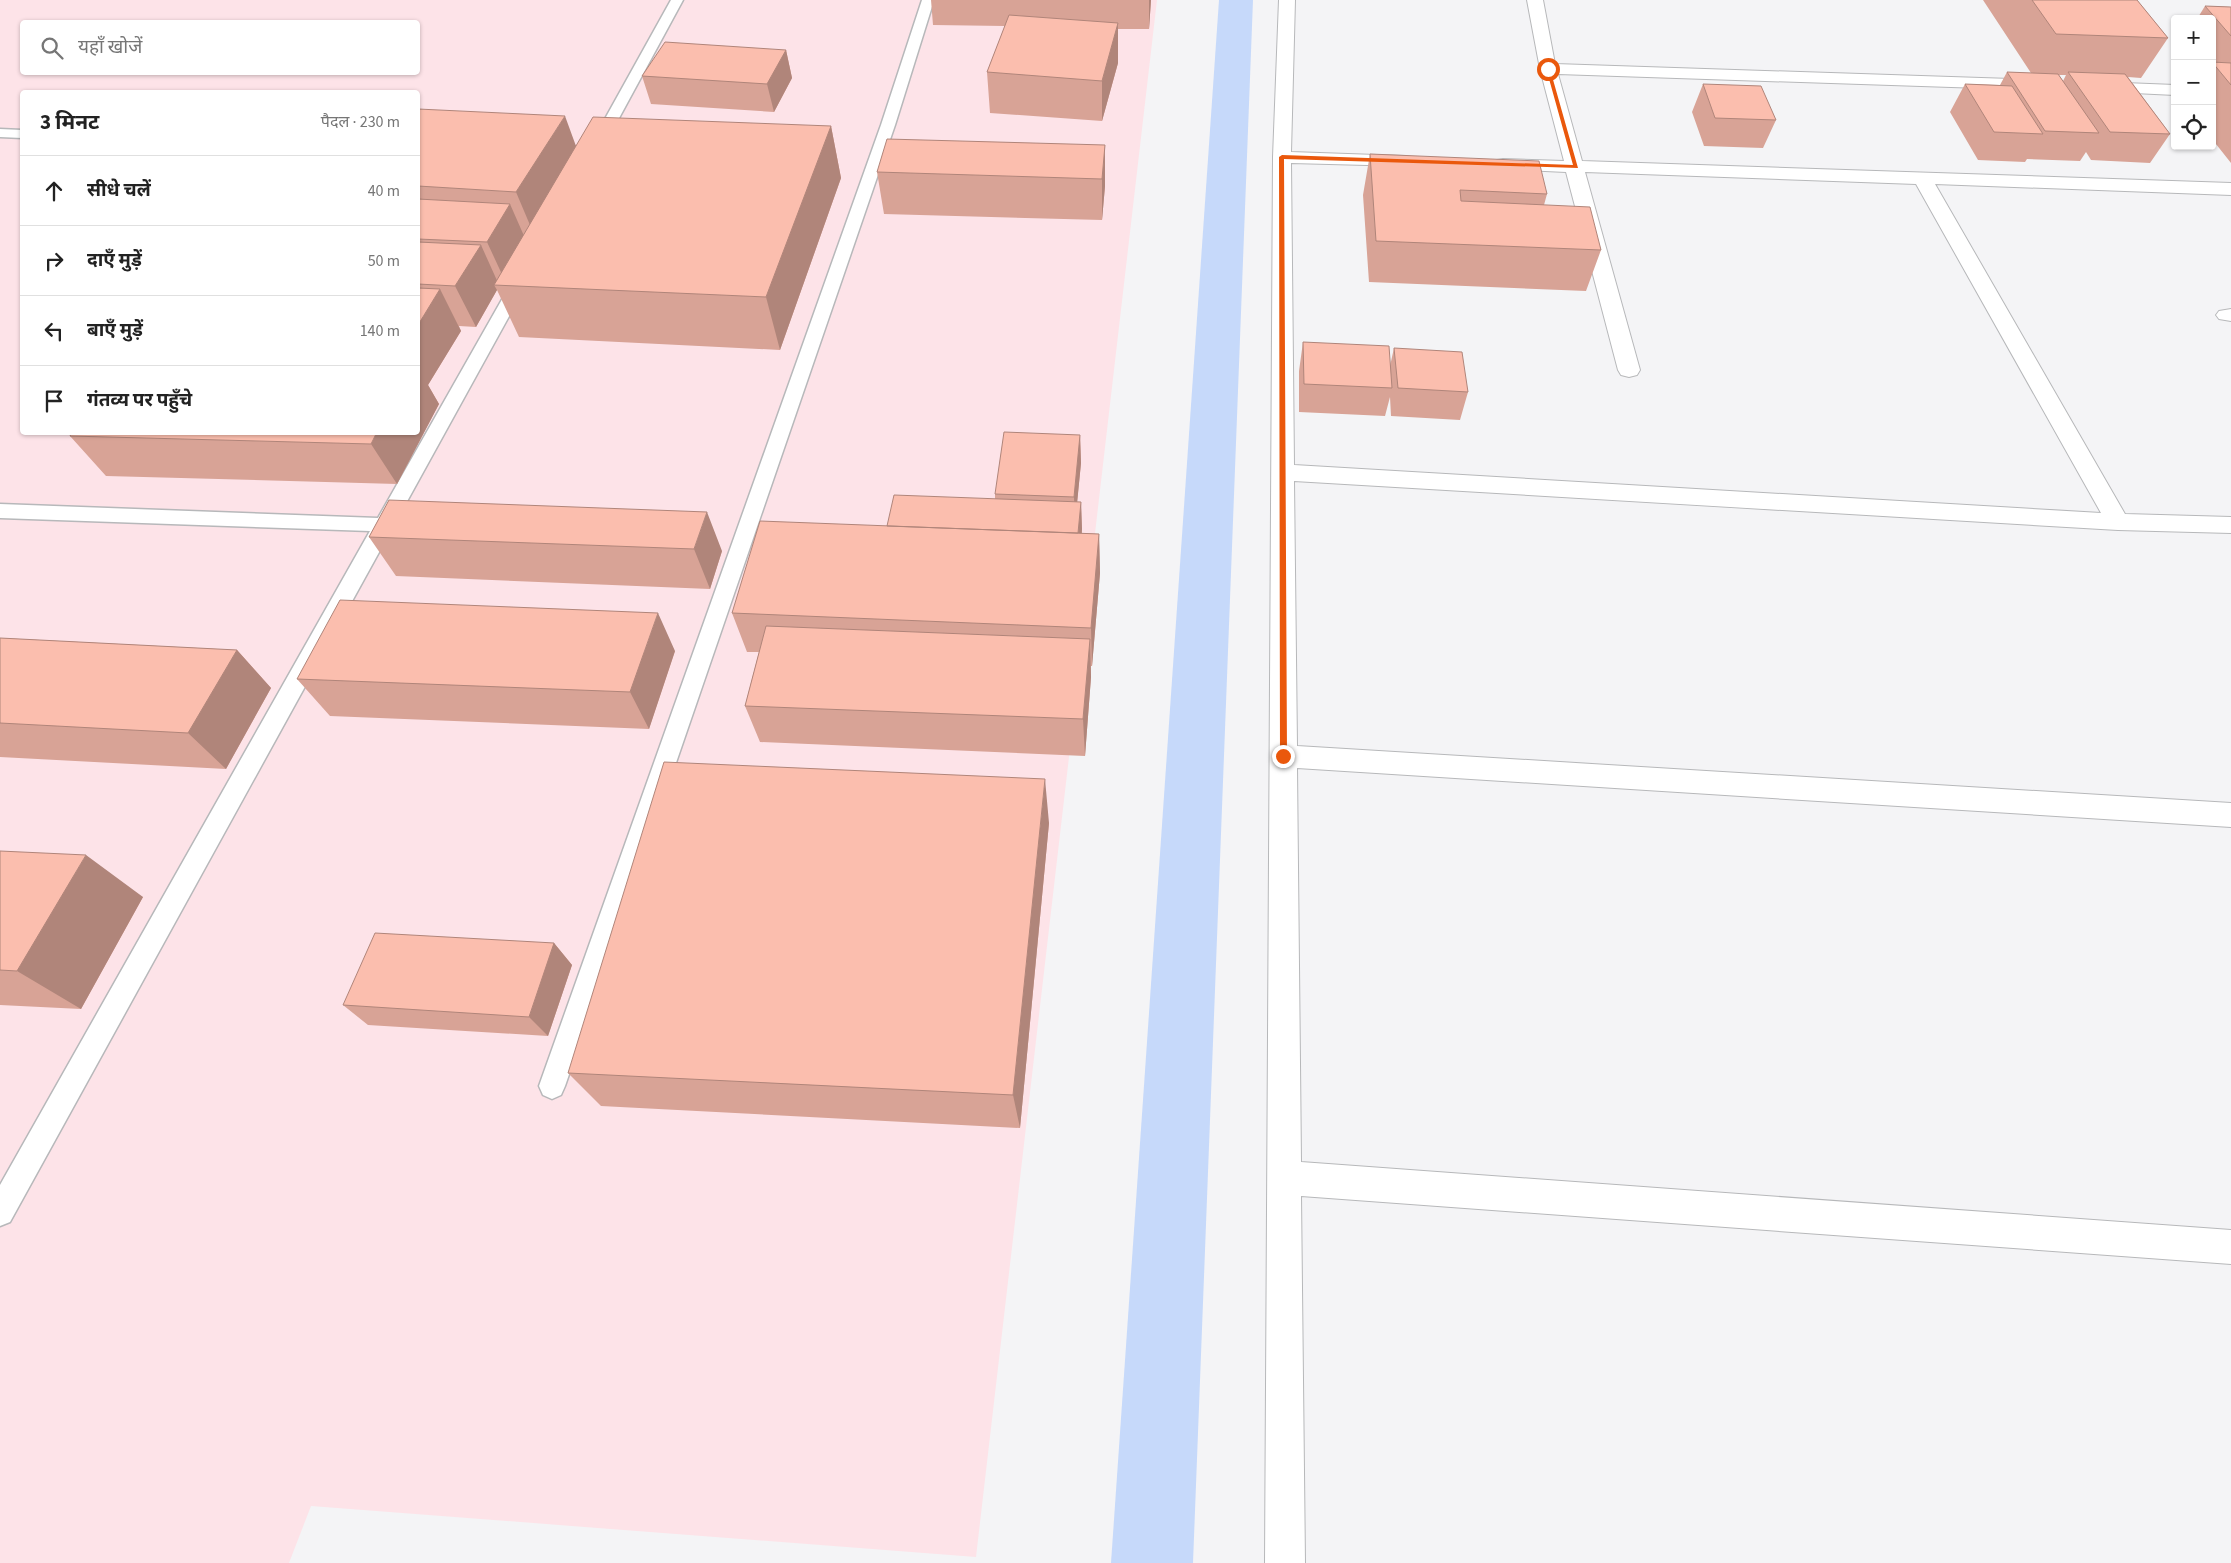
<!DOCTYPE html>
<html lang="hi">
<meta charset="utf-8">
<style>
body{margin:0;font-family:"Source Sans 3","Noto Sans Devanagari",sans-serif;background:#f6f6f6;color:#222}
.controls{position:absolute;right:15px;top:15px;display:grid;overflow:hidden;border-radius:5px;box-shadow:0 1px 4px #0004}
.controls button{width:45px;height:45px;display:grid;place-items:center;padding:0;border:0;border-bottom:1px solid #e0e0e0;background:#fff;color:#222;font:25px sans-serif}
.stop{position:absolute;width:15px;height:15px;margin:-11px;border:4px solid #ea580c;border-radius:50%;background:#fff}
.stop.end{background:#ea580c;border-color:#fff;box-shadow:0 1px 5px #0008}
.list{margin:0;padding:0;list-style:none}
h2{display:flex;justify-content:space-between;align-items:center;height:65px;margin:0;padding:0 20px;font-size:21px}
h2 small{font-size:16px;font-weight:400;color:#767676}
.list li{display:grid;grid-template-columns:32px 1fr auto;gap:15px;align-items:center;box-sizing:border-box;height:70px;padding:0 20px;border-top:1px solid #e0e0e0}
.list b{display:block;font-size:19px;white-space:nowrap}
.list em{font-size:16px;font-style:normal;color:#767676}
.icon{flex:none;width:28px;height:28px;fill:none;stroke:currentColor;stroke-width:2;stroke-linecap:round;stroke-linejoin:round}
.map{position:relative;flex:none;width:2231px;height:1563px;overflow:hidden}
.search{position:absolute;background:#fff;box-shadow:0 1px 4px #0004;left:20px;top:20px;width:400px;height:55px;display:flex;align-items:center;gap:12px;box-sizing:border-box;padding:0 18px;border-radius:5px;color:#767676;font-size:19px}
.panel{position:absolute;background:#fff;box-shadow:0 1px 4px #0004;left:20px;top:90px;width:400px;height:345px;border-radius:5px}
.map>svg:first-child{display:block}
.industrial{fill:#fde3e8;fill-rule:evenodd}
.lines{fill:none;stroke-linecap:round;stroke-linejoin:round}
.canal{fill:#c6d9fa;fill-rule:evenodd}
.lane-casing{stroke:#b7b8ba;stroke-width:3}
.street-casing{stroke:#b7b8ba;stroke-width:2}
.lane{fill:#fff;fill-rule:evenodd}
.street{fill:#fff;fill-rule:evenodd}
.wall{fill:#d8a396;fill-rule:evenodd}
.shaded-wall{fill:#b0857a}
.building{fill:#fbbeae;stroke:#b0857a}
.route{fill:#ea580c}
</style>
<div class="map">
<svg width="2231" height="1563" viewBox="0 0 2231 1563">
<rect width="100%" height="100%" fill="#f4f4f6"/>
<!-- industrial -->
<path class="industrial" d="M0,0H1157L976,1557L311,1506L289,1563H0ZM22,22H418V72H22ZM22,92H418V432H22Z"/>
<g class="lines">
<!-- canal -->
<path class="canal" d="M1219,0H1253L1193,1563H1111Z"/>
<defs>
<path id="lane" d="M671,0H683L605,144L603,147H593L591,144Z
M922,0H934L895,125L565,1086L561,1095L552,1099L543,1095L539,1086L881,125Z
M0,129L22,130V138L0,137Z
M521,275L527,277L529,280L10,1222L0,1226V1185L370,531L0,518V504L378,518L513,280L515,277Z"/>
<path id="street" d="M1279,0H1295L1291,152L1405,156L1411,157L1414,161L1411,165L1405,166L1291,163L1294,465L2101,513L1916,184L1585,172L1640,370L1637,375L1629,377L1621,375L1618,370L1566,172L1503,169L1497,168L1494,164L1497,160L1503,159L1564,161L1540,69L1527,0H1543L1555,64L2039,80L2045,81L2048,85L2045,89L2039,90L1558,74L1582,161L2231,183V195L1935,184L2125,514L2231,517V533L2118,530L1294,481L1297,746L2231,803V827L1297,768L1301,1162L2231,1230V1264L1301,1196L1305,1563H1265L1273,157Z
M2099,82L2175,85V95L2093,91L2090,87L2093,83Z
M2231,309V321L2219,319L2216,315L2219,311Z"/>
</defs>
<!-- lane casing -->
<use href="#lane" class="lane-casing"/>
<!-- street casing -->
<use href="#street" class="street-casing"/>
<!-- lane -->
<use href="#lane" class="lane"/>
<!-- street -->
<use href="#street" class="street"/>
</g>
<!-- wall -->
<path class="wall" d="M931,0H1151L1149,29H1118V63L1102,121L990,113L987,72L1005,26L933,25Z
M1983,0H2137L2168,38L2141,78L2128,77L2170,134L2150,163L2091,160L2086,152L2080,161L2027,159L2025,162L1978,160L1950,112L1965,84L2000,85L2007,72L2031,73ZM2059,75H2066L2063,81Z
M2205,6L2231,7V163L2212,139V19H2197Z
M786,50L792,78L774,112L651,104L642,76Z
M1703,84L1776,120L1763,148L1704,146L1692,112Z
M418,109L576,145L831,126L841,178L780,350L519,337L497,290L476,327L459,326L461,331L428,385L439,404L397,484L106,476L70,436L418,432Z
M1105,145V186L1102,220L884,214L877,172Z
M1370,154L1547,194L1544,205L1601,250L1586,291L1369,282L1363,195Z
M1303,342L1390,366L1394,348L1468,392L1460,420L1391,416L1390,397L1385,416L1299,412V371Z
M1080,435L1081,463L1077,502H1081L1082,533L1099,534L1100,573L1092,666H1091V677L1085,756L760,742L745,706L759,652H747L732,613L887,526L995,499V494Z
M389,500L722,551L710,589L396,576L369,537Z
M0,638L237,650L271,688L226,769L0,757Z
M675,651L649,729L330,716L297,679Z
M1049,823L1020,1128L601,1106L568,1073Z
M0,851L143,897L81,1009L0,1005Z
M554,943L572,965L548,1036L368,1025L343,1005Z"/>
<!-- shaded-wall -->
<path class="shaded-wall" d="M1149,0H1151L1149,29Z
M1118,23V63L1102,121V81Z
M786,50L792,78L774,112L767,84Z
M565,116L584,168L538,244L516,192Z
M831,126L841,178L780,350L766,297Z
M1105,145V186L1102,220V179Z
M510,204L528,245L506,283L487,242Z
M481,245L499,285H494L497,290L476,327L455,286Z
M440,289L461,331L428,385L439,404L397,484L371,444L377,432H418V325Z
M1080,435L1081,463L1075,525L1074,497Z
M1081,502L1082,529L1079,561L1078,534Z
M707,512L722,551L710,589L694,549Z
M1099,534L1100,573L1092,666L1091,628Z
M658,613L675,651L649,729L630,692Z
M1090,639L1091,677L1085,756L1083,719Z
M237,650L271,688L226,769L188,733Z
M1045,779L1049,823L1020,1128L1013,1095Z
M86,855L143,897L81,1009L17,971Z
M554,943L572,965L548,1036L529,1017Z"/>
<!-- building -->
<path class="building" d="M2032,0H2137L2168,38L2056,34Z
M2205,6L2231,7V36Z
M1009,15L1118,23L1102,81L987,72Z
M665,42L786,50L767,84L642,76Z
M2212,62L2231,63V85Z
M2007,72L2058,74L2099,133L2045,131Z
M2068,72L2125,74L2170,134L2110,132Z
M1703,84L1761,86L1776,120L1715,118Z
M1965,84L2012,86L2043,134L1994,132Z
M418,109L565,116L516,192L418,186Z
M593,117L831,126L766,297L494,285Z
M887,139L1105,145L1102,179L877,172Z
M1370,154L1539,161L1547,194L1460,190L1461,201L1590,207L1601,250L1376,241Z
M418,199L510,204L487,242L418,239Z
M418,242L481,245L455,286L418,284Z
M418,288L440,289L418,325Z
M1303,342L1389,346L1392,388L1304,384Z
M1394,348L1462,352L1468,392L1398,388Z
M72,432H377L371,444L70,436Z
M1004,432L1080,435L1074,497L995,494Z
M894,495L1081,502L1078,533L887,526Z
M389,500L707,512L694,549L369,537Z
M760,521L1099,534L1091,628L732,613Z
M340,600L658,613L630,692L297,679Z
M766,626L1090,639L1083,719L745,706Z
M0,638L237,650L188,733L0,723Z
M664,762L1045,779L1013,1095L568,1073Z
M0,851L86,855L17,971L0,970Z
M375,933L554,943L529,1017L343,1005Z"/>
<!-- route -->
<path class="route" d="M1546,68L1550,69L1578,168L1284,159L1287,756L1283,759L1280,758L1279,157L1282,155L1573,165Z"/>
</svg>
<div class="controls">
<button>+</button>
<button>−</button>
<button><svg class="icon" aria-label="locate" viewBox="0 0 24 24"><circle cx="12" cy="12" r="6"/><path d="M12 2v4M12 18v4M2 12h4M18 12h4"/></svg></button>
</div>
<div class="stop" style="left:1548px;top:69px"></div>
<div class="stop end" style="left:1283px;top:756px"></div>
<div class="search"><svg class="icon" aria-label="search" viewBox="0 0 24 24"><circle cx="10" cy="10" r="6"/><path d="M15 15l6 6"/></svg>यहाँ खोजें</div>
<section class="panel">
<h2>3 मिनट<small>पैदल · 230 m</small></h2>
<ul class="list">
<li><svg class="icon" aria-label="ahead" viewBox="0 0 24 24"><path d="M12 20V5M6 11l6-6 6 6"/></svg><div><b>सीधे चलें</b></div><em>40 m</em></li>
<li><svg class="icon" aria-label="right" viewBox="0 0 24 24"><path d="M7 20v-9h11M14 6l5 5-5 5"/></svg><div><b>दाएँ मुड़ें</b></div><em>50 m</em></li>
<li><svg class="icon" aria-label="left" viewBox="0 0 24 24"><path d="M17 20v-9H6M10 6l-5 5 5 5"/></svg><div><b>बाएँ मुड़ें</b></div><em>140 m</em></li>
<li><svg class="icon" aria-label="arrive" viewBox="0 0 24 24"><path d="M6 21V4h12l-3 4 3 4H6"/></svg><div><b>गंतव्य पर पहुँचे</b></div></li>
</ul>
</section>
</div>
